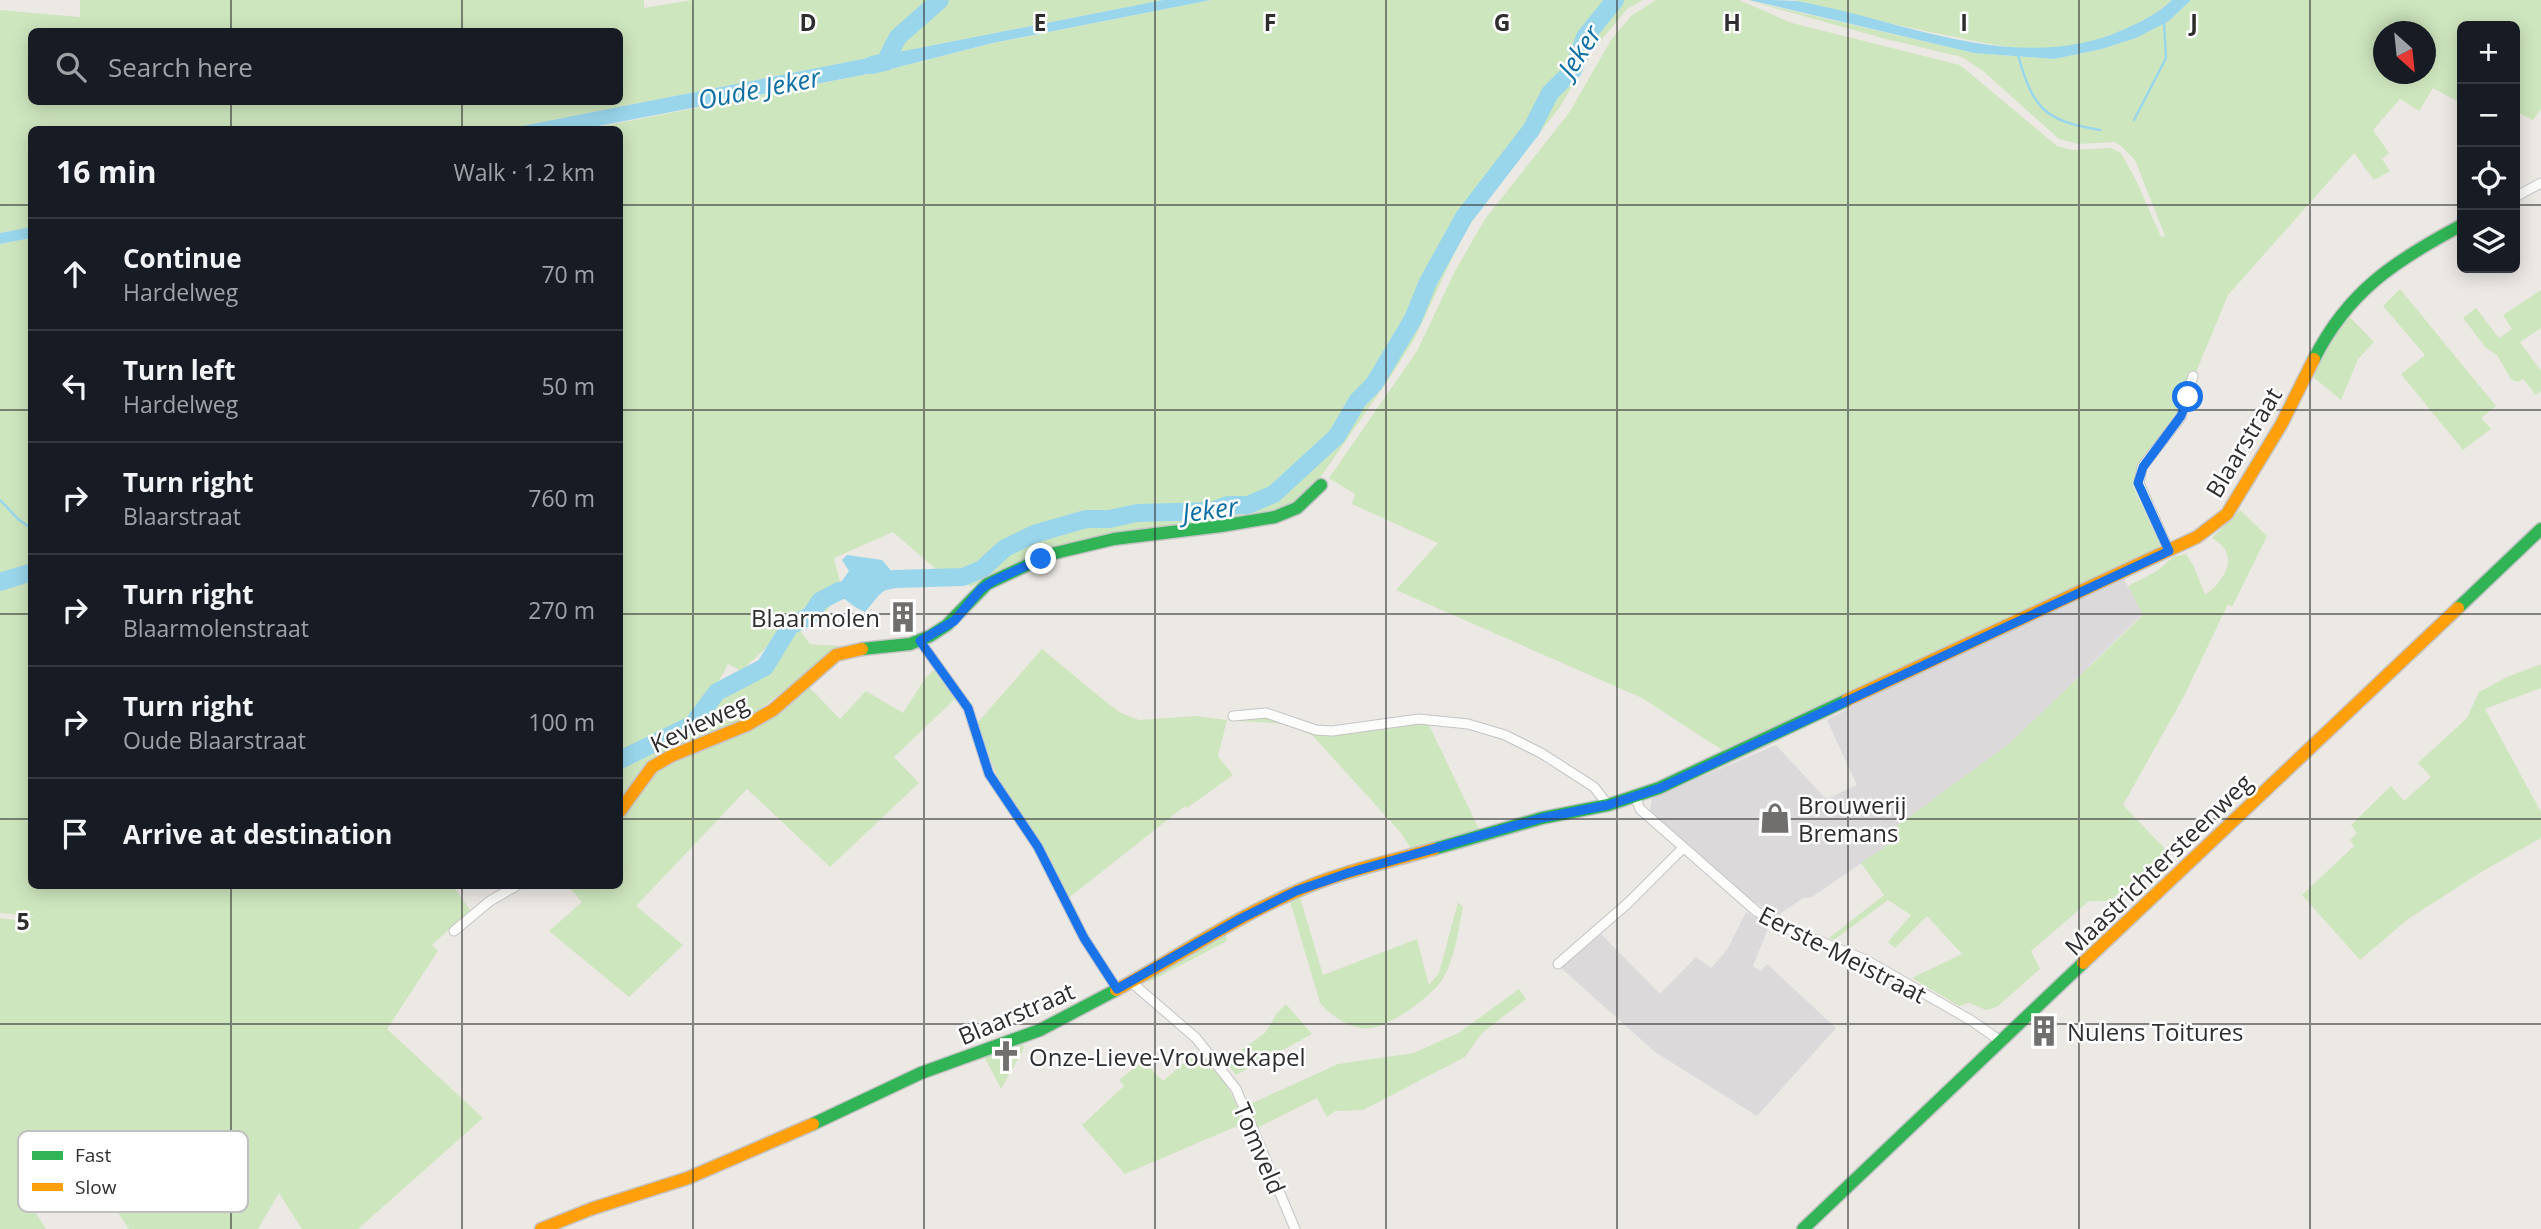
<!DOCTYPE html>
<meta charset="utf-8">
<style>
body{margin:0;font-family:"Open Sans",sans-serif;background:#242831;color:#f1f3f6}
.controls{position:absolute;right:21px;top:21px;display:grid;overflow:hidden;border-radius:10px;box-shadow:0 4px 18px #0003}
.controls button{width:63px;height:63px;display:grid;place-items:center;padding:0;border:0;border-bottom:2px solid #363941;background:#171b24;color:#f1f3f6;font:35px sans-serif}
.compass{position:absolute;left:2373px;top:21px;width:63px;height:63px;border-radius:50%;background:#171b24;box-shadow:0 4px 18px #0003;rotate:153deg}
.stop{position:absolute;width:21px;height:21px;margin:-16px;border:5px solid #1a73e8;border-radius:50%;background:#fff}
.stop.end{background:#1a73e8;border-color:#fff;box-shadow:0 2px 7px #0008}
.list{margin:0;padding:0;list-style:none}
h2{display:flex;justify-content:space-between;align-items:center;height:91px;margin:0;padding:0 28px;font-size:30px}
h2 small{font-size:23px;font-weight:400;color:#9ea1a6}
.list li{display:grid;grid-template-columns:46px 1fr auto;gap:21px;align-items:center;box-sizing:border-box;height:112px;padding:0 28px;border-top:2px solid #363941}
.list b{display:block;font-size:26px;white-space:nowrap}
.list p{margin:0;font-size:23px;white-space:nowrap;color:#9ea1a6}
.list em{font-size:23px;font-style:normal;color:#9ea1a6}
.icon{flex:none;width:38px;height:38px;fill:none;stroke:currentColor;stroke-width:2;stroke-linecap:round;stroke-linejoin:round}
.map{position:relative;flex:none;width:2541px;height:1229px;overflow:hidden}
.search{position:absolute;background:#171b24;box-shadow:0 4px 18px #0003;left:28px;top:28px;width:595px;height:77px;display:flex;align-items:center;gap:18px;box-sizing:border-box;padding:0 24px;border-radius:10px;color:#9ea1a6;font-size:26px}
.panel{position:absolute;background:#171b24;box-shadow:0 4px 18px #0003;left:28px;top:126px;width:595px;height:763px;border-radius:10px}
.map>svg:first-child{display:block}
.industrial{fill:#dcd9db}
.green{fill:#cee6be;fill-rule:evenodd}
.water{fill:#99d6ec}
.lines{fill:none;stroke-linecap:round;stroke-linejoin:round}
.stream{stroke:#99d6ec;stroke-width:2.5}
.river{stroke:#99d6ec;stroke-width:18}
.street-casing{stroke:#c5c4c5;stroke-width:11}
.fast-casing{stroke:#c5c4c5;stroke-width:15}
.slow-casing{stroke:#c5c4c5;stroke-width:15}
.street{stroke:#fcfcfb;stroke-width:9}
.fast{stroke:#30b455;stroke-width:12}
.slow{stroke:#ff9f0a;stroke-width:12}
.route{stroke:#1a73e8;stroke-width:9}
.grid{fill:none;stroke:#2e2e2e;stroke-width:2;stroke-opacity:0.55}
.labels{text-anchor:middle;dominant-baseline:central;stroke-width:5;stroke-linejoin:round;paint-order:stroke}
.street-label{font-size:24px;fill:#2e2e2e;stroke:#fff}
.poi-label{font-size:24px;fill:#2e2e2e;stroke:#fff;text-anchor:start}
.water-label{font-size:26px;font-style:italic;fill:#0d6fa3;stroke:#fff}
.key{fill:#fff;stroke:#c0c0c0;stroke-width:2}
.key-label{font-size:19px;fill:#2e2e2e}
.grid-label{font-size:23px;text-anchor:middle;font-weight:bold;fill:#2e2e2e;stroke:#fff;stroke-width:5;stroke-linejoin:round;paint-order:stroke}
</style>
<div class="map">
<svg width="2541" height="1229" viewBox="0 0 2541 1229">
<rect width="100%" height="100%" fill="#ece8e4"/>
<!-- industrial -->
<path class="industrial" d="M2124,579L2143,614L2010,743L1890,831L1895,840L1812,897L1803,898L1777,916L1750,899L1656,820L1650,810L1652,798L1776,745L1826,799L1857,785L1827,720L1872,696Z
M1746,912L1769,926L1753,966L1760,971L1767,964L1836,1028L1757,1116L1655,1052L1560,967L1600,933L1660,994L1696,957L1711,968L1727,950Z"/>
<!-- green -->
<path class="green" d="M80,0H644V8L692,0H928L892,34L884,55L507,129L32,130L31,227L0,233V10L80,17ZM32,32H620V102H32Z
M946,0H1163L894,53L916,25Z
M1211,0H1643L1627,9L1593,50L1560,107L1475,215L1455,252L1415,338L1393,373L1313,488L1287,509L1023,560L970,587L959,572L937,570L893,532L834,558L840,582L837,588L831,590L834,596L838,595L821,619L800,630L810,644L842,646L755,713L655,759L620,802V130H583L883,71L994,43ZM783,621L791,629L796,630L785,651L767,652L749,671L741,686L725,692L708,706L698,724L690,722C702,702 718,686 728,664L741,671L766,648Z
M1656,0H1739L1792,23L1960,65L2057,146L2072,150L2111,148L2121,153L2136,180L2161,237L2165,236L2135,160L2121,146L2115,142L2078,144L2059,139L1983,71L1962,57L1886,39L1746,0L1974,53L2054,59L2102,49L2136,38L2169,21L2191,0H2541V109L2533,120L2515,111V26H2462V104L2433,88L2419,111L2400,99L2373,130L2389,153L2382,159L2390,171L2374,180L2354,153L2228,295L2178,416L2136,469L2133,486L2162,548L1722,750L1642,698L1396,590L1438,543L1352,504L1355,494L1329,478L1417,351L1455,271L1485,219L1569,113L1611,40L1631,16ZM2384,32H2426V74H2384Z
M1794,0H2172C2140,30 2088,47 2045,49C2014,50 1985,43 1955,37C1901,27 1848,13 1794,0Z
M31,238L32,886H453L470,910L432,945L438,951L387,1029L483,1118L358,1229H302L279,1193L258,1229H129L89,1170L36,1213L46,1229H0V918L16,920L35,916L0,913V244Z
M2400,289L2496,406L2481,418L2491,429L2463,450L2401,374L2425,355L2383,306Z
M2541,290V328L2520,342L2541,371V391L2536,395L2523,379L2517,382L2511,379L2497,355L2485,347L2463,318L2476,308L2499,338L2512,329L2503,315Z
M2347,314L2374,342L2358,359L2341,400L2312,376Z
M2240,510L2267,536L2232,607L2228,604L2184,696L2123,805L2167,851L2110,901H2089L2031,951L2040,969L1997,1007L1986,1010L1969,1003L1959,1006L1912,978L1962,954L1927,916L1895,948L1888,942L1911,915L1888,900L1834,940L1829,938L1884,895L1861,863L1895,840L1890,831L2010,743L2143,615L2128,586L2157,571L2173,557L2186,554L2193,565L2205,594C2212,591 2216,586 2221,579C2233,562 2230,549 2212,538Z
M1042,649L1106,702L1121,713L1139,720L1195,716L1227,720L1268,716L1316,733L1428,723L1479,829L1412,850L1401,833L1313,736L1288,724L1227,720L1218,756L1233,775L1187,808L1185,806L1066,900C1033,842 995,787 978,722Z
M2541,664V688L2485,709L2541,812V838L2483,871L2408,919L2360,960L2302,895L2354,846L2350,840L2357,833L2351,825L2391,786L2404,801L2431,777L2418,763L2467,718L2479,692L2507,677Z
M934,670L955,699L894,757L919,783L830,867L747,789L636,906L683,945L629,997L549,931L582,902L568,886H620V819L650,774L761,723L808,686L840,719L866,691L903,713L926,677Z
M1300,897L1323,975L1417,939L1429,985L1439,973L1458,902L1463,907C1458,930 1455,960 1442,980C1430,998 1383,1033 1361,1028C1344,1025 1331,1015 1320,1003L1290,901Z
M1225,933L1227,941L1149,982L1146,979Z
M1519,989L1526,999L1482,1033L1465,1057L1363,1110L1335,1111L1327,1117L1317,1098L1255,1129L1248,1105L1338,1064L1414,1053L1460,1032Z
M1286,1004L1312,1034L1236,1075L1225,1062L1266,1032L1277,1013Z
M1022,1042L1024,1048L1001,1089L984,1056Z
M1198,1051C1219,1073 1236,1093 1242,1124L1125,1174L1082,1125L1124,1086L1119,1080L1143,1061L1163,1081Z"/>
<!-- water -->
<path class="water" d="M1163,0H1211L993,43L883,71L583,129H507Z
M1749,0C1764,0 1782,0 1797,1C1903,20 2021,78 2127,28C2143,21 2158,13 2172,0H2191L2169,21L2136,38L2102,49L2054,59L1974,53Z
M31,227V238L0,244V233Z
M847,555L882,560L893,573L894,583L879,595L865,612C854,608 848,600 838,595L834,597L831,590L837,588L849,571L842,560Z
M896,573H959V581L899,585H897Z"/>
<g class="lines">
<!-- stream -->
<path class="stream" d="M2018,55C2033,108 2044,121 2100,130
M2134,120L2166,58L2164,22
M0,500L18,519L32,529"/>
<!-- river -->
<path class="river" d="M872,65L885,62L898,37L940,0
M0,582L32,572
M620,760L693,724L717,692L765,667L790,626L810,616L820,601L839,591L895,579L963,577L982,569L1005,548L1034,534L1086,519H1109L1137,513L1212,511L1228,505H1248L1274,494L1337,436L1358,400L1374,384L1413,319L1428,282L1464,217L1531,130L1550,93L1573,70L1585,37L1615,0"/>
<defs>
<path id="street" d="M2515,197L2541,183
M2169,551L2139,483L2142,467L2181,417L2193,376
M920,641L968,708L989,774L1038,847L1084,938L1117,989
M1233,716L1266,713L1316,730L1332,731L1419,719L1468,724L1505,735L1541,753L1594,787L1608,805
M1635,796L1640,809L1756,911L1777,924L1866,960L1972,1021L2002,1042
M454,931L490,901L516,886
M1558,964L1628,903L1683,848
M1131,982L1196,1038L1236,1089L1295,1229"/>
<path id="fast" d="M2314,359C2348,291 2396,260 2462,225
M2458,608L2541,529
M862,649L910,644L930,636L947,625L987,584L1051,554L1114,539L1221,526L1275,517L1297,508L1321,485
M1434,849L1542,818L1608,805L1659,788L1847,700
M813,1124L921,1073L1040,1030L1116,990
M1803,1229L2083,963"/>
<path id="slow" d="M1847,700L2197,537L2227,514L2281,425L2314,359
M620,811L652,767L671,756L747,725L773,710L836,655L862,649
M2083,963L2458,608
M1116,990C1176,958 1232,919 1295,892C1339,872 1388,862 1434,849
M541,1229L591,1209L688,1178L813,1124"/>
</defs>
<!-- street casing -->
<use href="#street" class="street-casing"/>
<!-- fast casing -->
<use href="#fast" class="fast-casing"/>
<!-- slow casing -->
<use href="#slow" class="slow-casing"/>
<!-- street -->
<use href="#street" class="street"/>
<!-- fast -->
<use href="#fast" class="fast"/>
<!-- slow -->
<use href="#slow" class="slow"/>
</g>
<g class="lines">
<!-- route -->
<path class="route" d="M1041,559L993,581L981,589L954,621L920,641L968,708L989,774L1038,847L1084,938L1117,989L1240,919L1296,891L1348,873L1542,818L1608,805L1660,788L2169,551L2138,483L2143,467L2181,416L2188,397"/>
</g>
<!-- grid -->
<path class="grid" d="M231,0V32M462,0V32M693,0V1229M924,0V1229M1155,0V1229M1386,0V1229M1617,0V1229M1848,0V1229M2079,0V1229M2310,0V1229M231,102V130M462,102V130M0,205H32M620,205H2462M2515,205H2541M0,410H32M620,410H2541M0,614H32M620,614H2541M0,819H32M620,819H2541M231,886V1229M462,886V1229M0,1024H2541"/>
<!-- icons -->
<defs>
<symbol id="building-bare" viewBox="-9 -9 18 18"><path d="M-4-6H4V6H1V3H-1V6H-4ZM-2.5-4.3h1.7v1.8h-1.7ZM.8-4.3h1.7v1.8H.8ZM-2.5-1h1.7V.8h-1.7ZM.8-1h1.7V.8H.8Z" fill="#706f6e" stroke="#fff" stroke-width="2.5" paint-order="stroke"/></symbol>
<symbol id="shop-bare" viewBox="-9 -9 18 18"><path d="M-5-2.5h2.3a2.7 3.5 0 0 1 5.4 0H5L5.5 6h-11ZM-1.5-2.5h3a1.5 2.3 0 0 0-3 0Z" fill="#706f6e" stroke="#fff" stroke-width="2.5" paint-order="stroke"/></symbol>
<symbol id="church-bare" viewBox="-9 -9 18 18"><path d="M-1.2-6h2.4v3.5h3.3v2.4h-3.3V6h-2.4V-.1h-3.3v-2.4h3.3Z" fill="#706f6e" stroke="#fff" stroke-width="2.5" paint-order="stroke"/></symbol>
</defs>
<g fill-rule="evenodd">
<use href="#building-bare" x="881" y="595" width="44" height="44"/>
<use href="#shop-bare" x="1753" y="796" width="44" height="44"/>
<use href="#building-bare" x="2022" y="1009" width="44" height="44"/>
<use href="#church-bare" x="984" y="1034" width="44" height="44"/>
</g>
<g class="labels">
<!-- street labels -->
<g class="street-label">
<text transform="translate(2243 442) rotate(-59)">Blaarstraat</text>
<text transform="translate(699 723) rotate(-25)">Kevieweg</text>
<text transform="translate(2158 864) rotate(-44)">Maastrichtersteenweg</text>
<text transform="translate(1843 954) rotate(27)">Eerste-Meistraat</text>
<text transform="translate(1016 1013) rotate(-23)">Blaarstraat</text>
<text transform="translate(1260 1148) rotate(67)">Tomveld</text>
</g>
<!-- poi labels -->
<g class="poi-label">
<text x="880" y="617" text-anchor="end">Blaarmolen</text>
<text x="1798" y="804">Brouwerij<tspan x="1798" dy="28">Bremans</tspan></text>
<text x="2067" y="1031">Nulens Toitures</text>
<text x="1029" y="1056">Onze-Lieve-Vrouwekapel</text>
</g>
<!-- water labels -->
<g class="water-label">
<text transform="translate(1579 51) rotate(-57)">Jeker</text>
<text transform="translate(759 88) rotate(-11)">Oude Jeker</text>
<text transform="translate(1210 509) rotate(-7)">Jeker</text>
</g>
</g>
<!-- legend -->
<rect x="18" y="1131" width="230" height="81" rx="10" class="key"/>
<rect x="32" y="1151" width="31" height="9" fill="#30b455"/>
<rect x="32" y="1183" width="31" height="8" fill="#ff9f0a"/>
<g class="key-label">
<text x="75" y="1162">Fast</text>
<text x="75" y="1194">Slow</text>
</g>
<g class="grid-label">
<text x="808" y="31">D</text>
<text x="1040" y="31">E</text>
<text x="1270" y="31">F</text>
<text x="1502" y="31">G</text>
<text x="1732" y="31">H</text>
<text x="1964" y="31">I</text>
<text x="2194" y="31">J</text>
<text x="23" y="930">5</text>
</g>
</svg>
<div class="controls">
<button>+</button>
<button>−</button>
<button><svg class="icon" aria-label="locate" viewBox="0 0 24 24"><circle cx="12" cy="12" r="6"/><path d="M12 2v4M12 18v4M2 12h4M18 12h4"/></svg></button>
<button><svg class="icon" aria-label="layers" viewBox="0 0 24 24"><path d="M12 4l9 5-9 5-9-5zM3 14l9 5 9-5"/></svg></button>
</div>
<svg class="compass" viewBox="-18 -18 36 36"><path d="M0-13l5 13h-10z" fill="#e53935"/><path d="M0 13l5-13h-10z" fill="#9ea1a6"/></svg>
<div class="stop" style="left:2188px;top:397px"></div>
<div class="stop end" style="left:1041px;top:559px"></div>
<div class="search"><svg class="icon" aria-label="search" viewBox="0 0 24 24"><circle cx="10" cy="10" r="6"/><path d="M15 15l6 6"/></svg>Search here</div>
<section class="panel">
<h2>16 min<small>Walk · 1.2 km</small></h2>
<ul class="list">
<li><svg class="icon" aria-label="ahead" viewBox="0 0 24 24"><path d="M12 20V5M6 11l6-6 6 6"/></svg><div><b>Continue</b><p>Hardelweg</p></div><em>70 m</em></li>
<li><svg class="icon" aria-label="left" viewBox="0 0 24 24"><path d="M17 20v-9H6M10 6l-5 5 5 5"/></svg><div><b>Turn left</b><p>Hardelweg</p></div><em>50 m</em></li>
<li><svg class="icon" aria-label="right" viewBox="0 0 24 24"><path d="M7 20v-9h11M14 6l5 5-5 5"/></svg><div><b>Turn right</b><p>Blaarstraat</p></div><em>760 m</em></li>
<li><svg class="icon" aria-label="right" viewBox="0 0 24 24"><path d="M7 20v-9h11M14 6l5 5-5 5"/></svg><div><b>Turn right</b><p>Blaarmolenstraat</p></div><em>270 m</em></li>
<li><svg class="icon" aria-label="right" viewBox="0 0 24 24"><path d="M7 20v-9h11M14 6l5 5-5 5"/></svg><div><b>Turn right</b><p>Oude Blaarstraat</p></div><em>100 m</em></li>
<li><svg class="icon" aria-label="arrive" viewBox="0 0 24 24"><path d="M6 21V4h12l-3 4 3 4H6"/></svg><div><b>Arrive at destination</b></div></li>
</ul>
</section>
</div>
